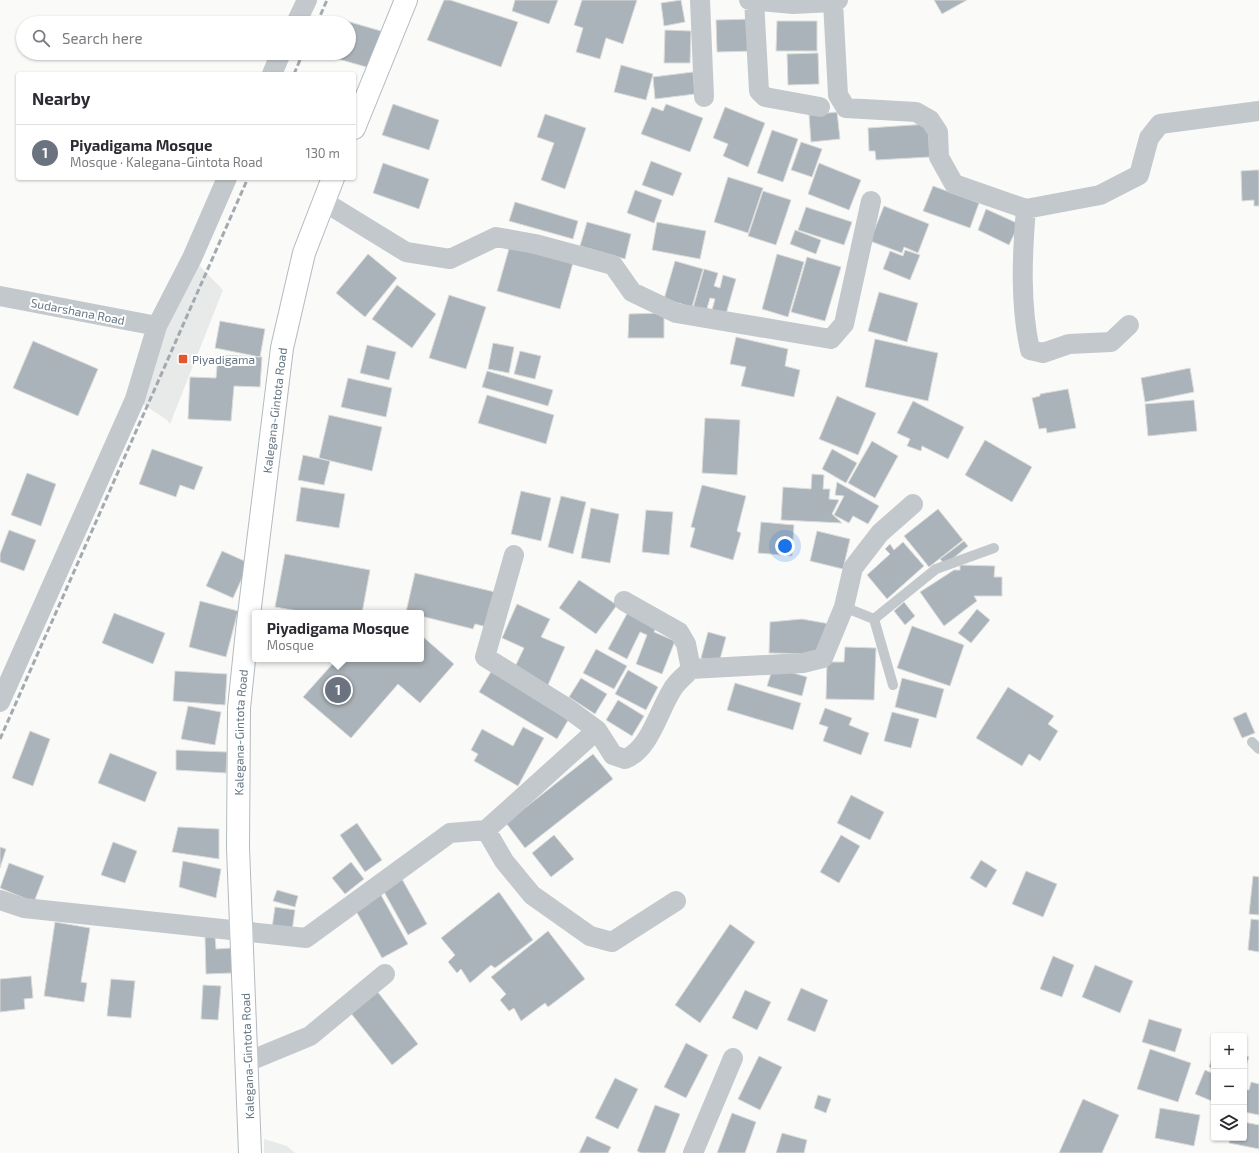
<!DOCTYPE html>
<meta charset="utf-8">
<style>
body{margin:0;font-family:"Exo 2",sans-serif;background:#f7f7f7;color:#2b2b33}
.controls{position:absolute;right:12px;bottom:12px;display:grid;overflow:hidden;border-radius:4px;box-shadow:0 1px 3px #0004}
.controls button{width:36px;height:36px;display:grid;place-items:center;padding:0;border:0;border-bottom:1px solid #e1e1e2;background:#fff;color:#2b2b33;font:20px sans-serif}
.you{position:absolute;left:785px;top:546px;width:14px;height:14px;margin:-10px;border:3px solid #fff;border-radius:50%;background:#1a73e8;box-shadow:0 0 0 6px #1a73e833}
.badge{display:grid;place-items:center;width:26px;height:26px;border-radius:50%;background:#e4572e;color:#fff;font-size:13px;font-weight:700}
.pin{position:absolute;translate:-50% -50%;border:2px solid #fff;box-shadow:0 1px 4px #0006}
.popup{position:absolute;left:252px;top:610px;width:172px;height:52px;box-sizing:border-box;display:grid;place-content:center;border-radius:4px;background:#fff;filter:drop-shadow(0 1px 3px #0005);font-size:13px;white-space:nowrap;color:#7c7c81}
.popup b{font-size:15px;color:#2b2b33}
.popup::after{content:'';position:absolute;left:50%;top:100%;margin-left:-8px;border:8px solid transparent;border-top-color:#fff}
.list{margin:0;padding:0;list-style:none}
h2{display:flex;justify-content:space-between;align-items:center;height:52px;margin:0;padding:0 16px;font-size:17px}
h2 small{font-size:13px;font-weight:400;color:#7c7c81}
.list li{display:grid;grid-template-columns:26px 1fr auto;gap:12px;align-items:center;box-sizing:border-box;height:56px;padding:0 16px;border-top:1px solid #e1e1e2}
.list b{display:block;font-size:15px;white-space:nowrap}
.list p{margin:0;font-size:13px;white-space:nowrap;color:#7c7c81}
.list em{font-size:13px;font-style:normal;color:#7c7c81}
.icon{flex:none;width:22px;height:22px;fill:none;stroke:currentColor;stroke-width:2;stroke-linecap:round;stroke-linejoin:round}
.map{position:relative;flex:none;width:1259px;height:1153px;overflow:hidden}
.search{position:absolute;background:#fff;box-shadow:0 1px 3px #0004;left:16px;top:16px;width:340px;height:44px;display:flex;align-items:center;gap:10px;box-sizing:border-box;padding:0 14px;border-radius:22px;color:#7c7c81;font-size:15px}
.panel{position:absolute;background:#fff;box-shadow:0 1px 3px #0004;left:16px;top:72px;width:340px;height:108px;border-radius:4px}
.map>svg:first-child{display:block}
.built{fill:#e8e9e9}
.building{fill:#aab3b9;stroke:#dcdcda}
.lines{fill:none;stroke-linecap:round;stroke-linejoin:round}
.secondary-casing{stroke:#b3babf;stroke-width:24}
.service{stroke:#c3c8cc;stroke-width:10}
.minor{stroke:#c3c8cc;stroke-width:20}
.secondary{stroke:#fff;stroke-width:22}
.rail{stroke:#a2aab0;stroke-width:3;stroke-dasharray:6 3;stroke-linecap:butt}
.poi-dot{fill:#e4572e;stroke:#fff;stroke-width:1.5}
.labels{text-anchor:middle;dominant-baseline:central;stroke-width:4;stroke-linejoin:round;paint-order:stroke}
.street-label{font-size:12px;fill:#657683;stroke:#fff}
.poi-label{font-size:12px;fill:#657683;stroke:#fff;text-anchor:start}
</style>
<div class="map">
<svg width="1259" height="1153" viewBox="0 0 1259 1153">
<rect width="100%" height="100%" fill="#fafaf8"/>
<!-- built -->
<path class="built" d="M192,258L223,290L170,424L167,420L135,399Z
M264,1139L287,1146L295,1153H264Z"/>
<!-- building -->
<path class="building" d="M444,0H450L518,22L501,67L427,40Z
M515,0H558L549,24L512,11Z
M582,0H637L623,44L606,38L600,59L576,52L583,28L574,25Z
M681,0L685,22L664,26L661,3Z
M934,0H967L942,14Z
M753,19L754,51L717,52L716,20Z
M343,20L381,31L370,68L331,57L333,53H349V23H342Z
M777,21H817V51H776Z
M665,30L691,31L690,63H664Z
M818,53L819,84L788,85L787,54Z
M621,65L653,74L646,100L614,92Z
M693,72L695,94L655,99L653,77Z
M393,104L439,120L429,150L382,135Z
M666,104L703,118L690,152L641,134L652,107L663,111Z
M725,107L765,123L748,167L723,156L728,144L713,138Z
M837,112L840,139L811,142L809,115Z
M545,114L586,128L565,189L541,180L554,143L537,137Z
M928,124L930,157L876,160L875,151H869L868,128Z
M772,130L798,139L783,182L757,173Z
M801,142L822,149L812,177L791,170Z
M651,161L682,173L673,196L642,185Z
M383,163L429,179L419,209L373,193Z
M819,163L861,180L849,210L808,194Z
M1255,170H1259V206H1254V200L1242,201L1241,171Z
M728,177L763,188L748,233L714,222Z
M933,186L979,203L970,228L923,211Z
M635,190L662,200L654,223L627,213Z
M763,191L791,200L776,245L748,236Z
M515,202L578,221L573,239L509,221Z
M884,206L929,224L918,253L904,247L902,253L870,241Z
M806,207L852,222L844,245L798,230Z
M986,209L1019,224L1009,245L978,230Z
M587,222L631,234L625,259L580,246Z
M657,222L706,231L700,259L652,250Z
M795,230L821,240L816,254L790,244Z
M510,245L573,263L560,309L497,291Z
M905,250L920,255L910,280L883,269L890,251L903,256Z
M368,254L397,278L365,317L336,293Z
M777,254L804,262L788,317L762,309Z
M807,257L841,267L825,321L791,312Z
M675,261L703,269L692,307L664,299Z
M704,269L718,273L714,286L720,288L723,275L736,279L726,314L712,310L715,299L710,298L706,312L693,308Z
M397,285L436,314L412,348L372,319Z
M879,292L918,303L907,342L868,331Z
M449,295L486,307L466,369L429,358Z
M664,313V338H628L629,314Z
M220,321L265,329L260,357L215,348Z
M736,337L788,349L785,366L800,370L794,397L741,386L746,367L730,364Z
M875,339L938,353L928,401L865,387Z
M33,341L98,369L78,416L13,388Z
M493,343L514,347L509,373L488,369Z
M367,345L396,352L389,380L360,373Z
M520,351L541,356L535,379L514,374Z
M218,355L262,357L260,387L234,386L231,421L188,419L190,377L216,378Z
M1190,368L1194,392L1145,402L1141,378Z
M487,371L553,390L548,406L482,387Z
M348,378L392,388L386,417L341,407Z
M1068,389L1076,428L1047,433L1046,428L1039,429L1032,398L1040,396V394Z
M487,395L554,415L546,444L478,423Z
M837,396L876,413L858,455L819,439Z
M1194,400L1197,431L1148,436L1145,404Z
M913,401L964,427L948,459L922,446L921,451L907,446L910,439L897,433Z
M329,415L382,427L372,471L319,458Z
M705,418L740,420L737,475L702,473Z
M985,440L1032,467L1012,502L965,475Z
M872,441L898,456L875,498L848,483Z
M152,449L203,467L194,490L180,485L176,497L139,484Z
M832,449L857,463L846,483L822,469Z
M303,455L330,461L324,485L298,480Z
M27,473L56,484L41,526L11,515Z
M812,474L824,475L823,489H830L829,499L839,500L832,514L842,523L781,520L783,487L811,489Z
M837,482L879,506L868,524L853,516L849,523L834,515L844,496L835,495Z
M702,485L746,496L737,531L741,533L733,560L690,547L695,528L691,527Z
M301,487L345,494L339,528L296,521Z
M521,491L551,498L541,541L511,534Z
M561,496L586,502L573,554L548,547Z
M591,508L619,514L610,563L581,558Z
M938,509L963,540L929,567L904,536Z
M646,510L673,512L669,555L642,552Z
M761,522L794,525L792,556L758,553Z
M9,530L36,540L24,571L0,562V554Z
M817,531L850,539L843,569L810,561Z
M964,541L968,546L945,565L940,559Z
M903,542L924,566L887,599L867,575L890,554L885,549L890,544L894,550Z
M222,551L249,563L233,598L206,586Z
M285,554L370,570L362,613H310L275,607Z
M960,565L995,566L994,577H1002V596H974L977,601L944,626L920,592L954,570H960Z
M415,573L499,593L491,628L475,624L473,629L421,616V613L406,612Z
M579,580L617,605L596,634L559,608Z
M200,601L238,611L226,657L189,647Z
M904,602L915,616L905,625L894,611Z
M517,604L550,619L541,637L565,647L547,687L513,671L524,648L502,638Z
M977,609L990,620L971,643L958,633Z
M629,610L656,628L654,632L675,641L662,674L636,664L647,635L640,632L627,659L608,649Z
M114,613L165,633L153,664L102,643Z
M802,619L830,624L817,654L769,653L770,622Z
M912,626L964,645L950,686L897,668Z
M708,632L726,637L719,663L701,658Z
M421,635L454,664L420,703L398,684L351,738L303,697L337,659H421Z
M845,647L876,648L874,700L826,699L827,662H844Z
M596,649L627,666L614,689L583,673Z
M773,667L807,677L802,696L767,686Z
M492,670L570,717L557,739L479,692Z
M628,670L658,687L646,710L615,694Z
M175,671L227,674L225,705L173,701Z
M581,678L607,694L595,714L569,697Z
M902,678L944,689L936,718L895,707Z
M735,683L801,703L793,730L727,710Z
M1008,687L1054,716L1048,724L1058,731L1040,761L1029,754L1022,766L976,738Z
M618,700L644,716L632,736L606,720Z
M188,706L221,712L215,745L181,739Z
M825,708L852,718L849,725L869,733L861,755L823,741L828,727L819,724Z
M892,712L919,719L911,748L884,741Z
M1246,712L1255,733L1242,738L1233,718Z
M523,727L544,738L518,786L474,761L478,754L471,750L482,729L513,746Z
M30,731L50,739L33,786L12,778Z
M176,750L227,752L226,773L176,770Z
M110,753L157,772L145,802L98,783Z
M593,754L613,779L525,848L506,823Z
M851,795L884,812L870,840L837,823Z
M357,823L382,860L365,872L340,835Z
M178,827L219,829V859L172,852Z
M554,835L574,859L551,877L532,853Z
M841,835L860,846L839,883L820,872Z
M113,842L137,851L125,883L101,875Z
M0,847L6,849L0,868Z
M981,860L997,870L986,888L970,878Z
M183,861L221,869L216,898L179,887Z
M351,862L364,879L345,894L332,878Z
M9,863L44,876L34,902L0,888Z
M1026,871L1057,884L1043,917L1012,904Z
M1253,876L1259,877V915L1249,914Z
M402,879L427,924L408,935L383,890Z
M277,890L298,896L295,907L273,901Z
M499,892L533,940L495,968L491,965L470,983L461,969L457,973L448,962L455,955L441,938Z
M381,895L408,944L382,958L355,909Z
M275,907L295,910L292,931L272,928Z
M1251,919L1259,920V952L1248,950Z
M55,922L90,928L81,982L87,983L84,1002L44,996Z
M730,924L755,942L700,1023L675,1005Z
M548,931L585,979L548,1007L545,1003L521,1021L514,1008L509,1011L500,1000L506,994L491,977Z
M215,936L216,949L231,948L232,973L206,974L205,937Z
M1053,956L1074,965L1062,997L1040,989Z
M1095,965L1133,981L1120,1013L1082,997Z
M31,976L33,998L24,999L25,1009L0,1012V979Z
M111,979L135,981L131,1018L107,1016Z
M203,985L221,986L218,1020L201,1019Z
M801,988L828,1000L815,1032L787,1020Z
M745,990L771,1002L757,1030L732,1018Z
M377,991L418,1044L392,1065L350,1012Z
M1149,1019L1182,1029L1175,1052L1142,1042Z
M686,1043L708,1055L686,1098L664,1087Z
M1150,1049L1191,1063L1178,1102L1137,1089Z
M1214,1053V1069L1209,1067Z
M1244,1055L1249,1057L1244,1071Z
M759,1056L782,1067L760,1110L738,1099Z
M1205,1070L1214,1074V1102L1195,1094Z
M615,1078L638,1089L618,1129L595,1118Z
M1251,1082L1259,1084V1115L1244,1112V1089L1249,1090Z
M818,1095L831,1099L826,1113L814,1108Z
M1083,1099L1119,1115L1102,1153H1059Z
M655,1105L680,1114L665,1153H641L637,1151Z
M1160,1108L1200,1115L1194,1146L1155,1138Z
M732,1113L756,1122L745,1153H717Z
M1244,1122L1259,1125V1149L1229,1143L1230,1138H1244Z
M782,1133L807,1140L804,1153H776Z
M587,1136L611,1147L608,1153H579Z"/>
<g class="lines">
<defs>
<g id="secondary">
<path d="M354,128L406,0"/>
<path id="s1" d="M250,1153L238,848L239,708L247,631L282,348L304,253L333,178"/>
</g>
</defs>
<!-- secondary casing -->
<use href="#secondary" class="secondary-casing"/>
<!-- service -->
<path class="service" d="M844,607L874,619L893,685
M874,619L936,569L994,548
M1252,742L1259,749"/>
<!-- minor -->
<path class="minor" d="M700,0L704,97
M749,0L793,4L833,2L838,0
M754,0L759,91L765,97L820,107
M833,2L838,95L846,108L916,112L930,120L938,132L939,157L954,184L1026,209L1100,195L1139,175L1149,138L1160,124L1259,111
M296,23L307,0
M272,74L281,53
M323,201L406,252L450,259L496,237L535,244L613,265L632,292L676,313L831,339L844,324L871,201
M1026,209C1022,256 1020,304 1030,350L1043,353L1069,344L1111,342L1129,325
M0,296L157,326
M514,555L485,657L567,708L597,730
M624,601L679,632L686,644L691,669L803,663L823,658L844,607L853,568L880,533L913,504
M0,702L135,399L157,326L192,258L227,178
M486,830L504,861L532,895L590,936L612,942L676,901
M0,900L24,908L306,938L450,833L486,830L597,730L613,755L625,759C650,749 658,712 672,690C676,682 685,676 691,669
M247,1062L310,1036L385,974
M693,1153L733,1058"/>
<!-- secondary -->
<use href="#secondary" class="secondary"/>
<!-- rail -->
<path class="rail" d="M317,23L327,0
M294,74L303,53
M0,739L248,178"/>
</g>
<!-- markers -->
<rect class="poi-dot" x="178" y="354" width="10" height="10" rx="2"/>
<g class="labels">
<!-- street labels -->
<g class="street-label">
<text transform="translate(78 311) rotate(11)">Sudarshana Road</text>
<text stroke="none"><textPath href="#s1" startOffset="745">Kalegana-Gintota Road</textPath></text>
<text stroke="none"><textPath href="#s1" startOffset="421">Kalegana-Gintota Road</textPath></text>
<text transform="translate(247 1056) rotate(-92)">Kalegana-Gintota Road</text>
</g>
<!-- poi labels -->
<g class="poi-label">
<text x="192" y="359">Piyadigama</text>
</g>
</g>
</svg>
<div class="controls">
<button>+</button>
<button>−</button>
<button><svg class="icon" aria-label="layers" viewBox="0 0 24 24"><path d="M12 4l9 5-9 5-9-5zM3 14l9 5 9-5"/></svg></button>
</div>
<div class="you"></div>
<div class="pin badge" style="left:338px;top:690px;background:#6b7280">1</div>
<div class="popup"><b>Piyadigama Mosque</b>Mosque</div>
<div class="search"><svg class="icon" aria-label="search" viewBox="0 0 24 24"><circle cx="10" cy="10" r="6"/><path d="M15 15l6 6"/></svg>Search here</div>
<section class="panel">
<h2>Nearby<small></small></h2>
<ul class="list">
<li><span class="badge" style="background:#6b7280">1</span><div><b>Piyadigama Mosque</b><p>Mosque · Kalegana-Gintota Road</p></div><em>130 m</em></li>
</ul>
</section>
</div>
